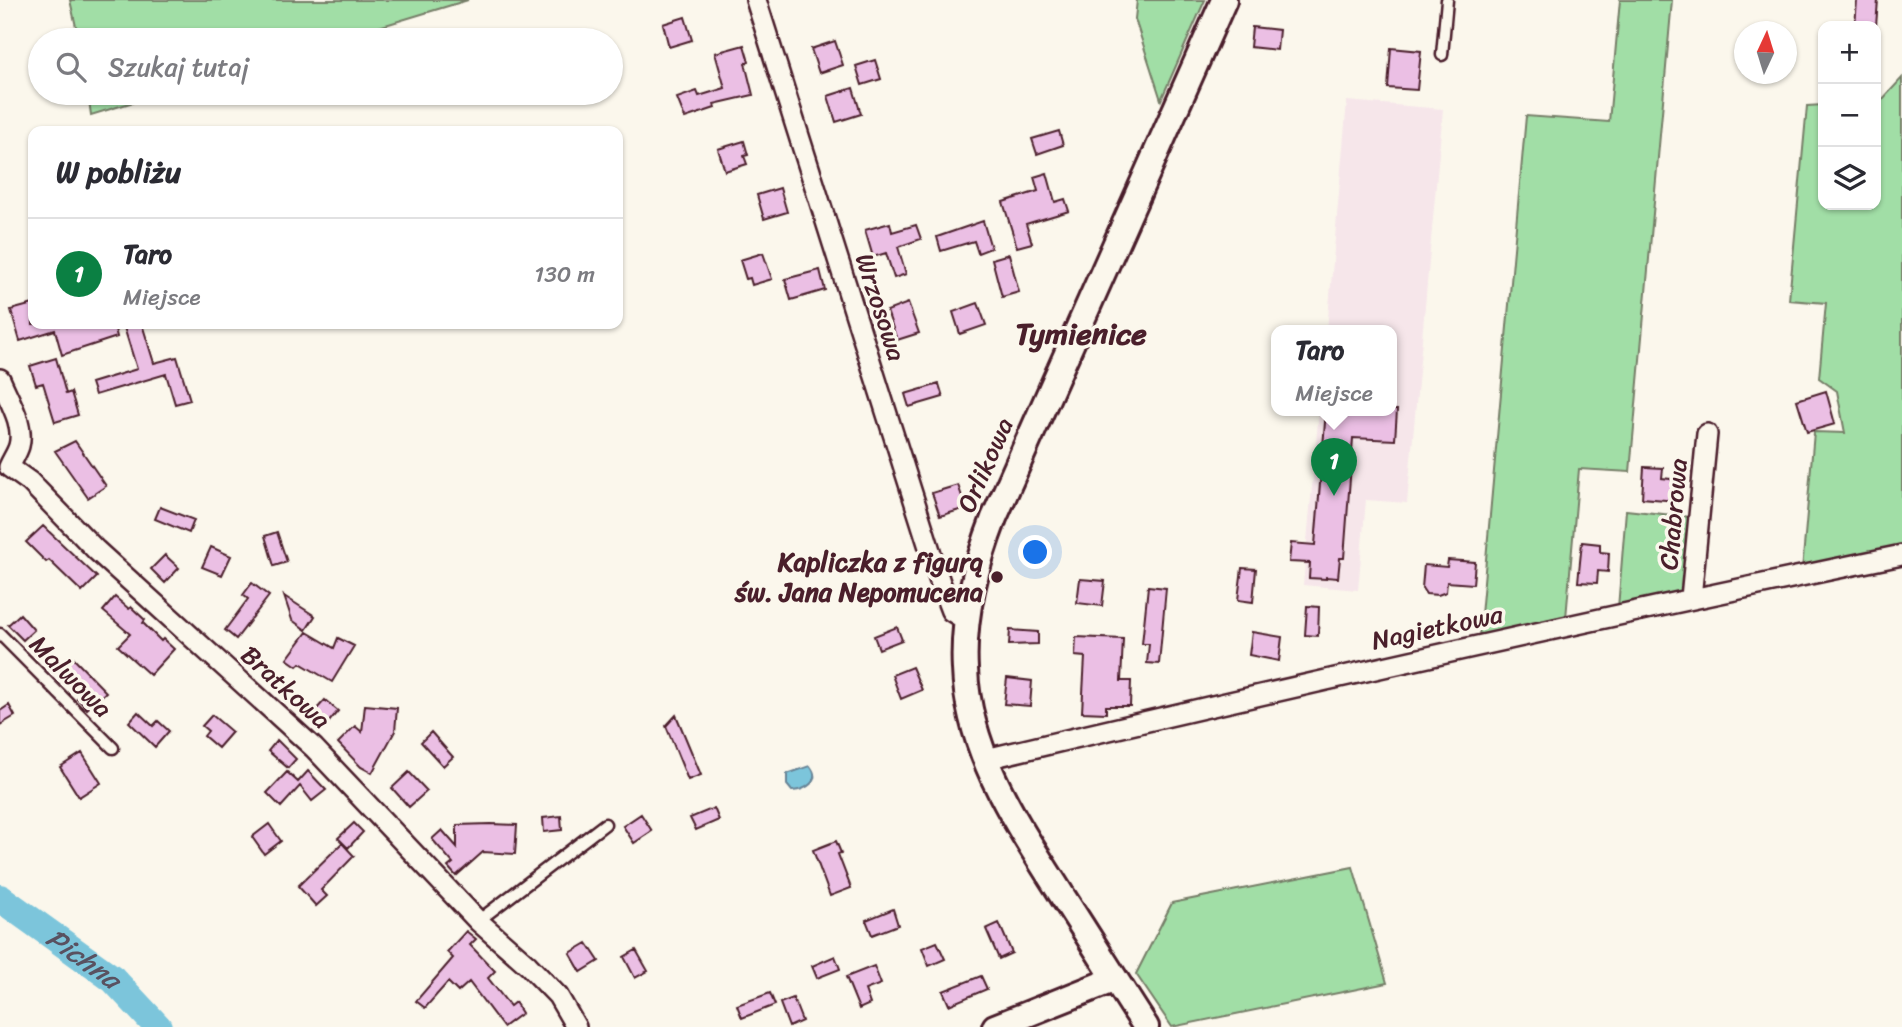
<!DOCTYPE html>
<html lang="pl">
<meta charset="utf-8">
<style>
body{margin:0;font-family:Sriracha,sans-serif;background:#f7f7f7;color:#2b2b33}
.controls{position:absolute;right:21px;top:21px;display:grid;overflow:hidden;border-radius:14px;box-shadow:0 2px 5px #0004}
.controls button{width:63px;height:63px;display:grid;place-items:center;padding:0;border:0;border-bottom:2px solid #e1e1e2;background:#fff;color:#2b2b33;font:35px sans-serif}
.compass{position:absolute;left:1734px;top:21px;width:63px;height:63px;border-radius:50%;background:#fff;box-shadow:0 2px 5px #0004;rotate:4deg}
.you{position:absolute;left:1036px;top:553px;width:24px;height:24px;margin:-18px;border:5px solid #fff;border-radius:50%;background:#1a73e8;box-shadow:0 0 0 10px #1a73e833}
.badge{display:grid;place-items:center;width:46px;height:46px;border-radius:50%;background:#0b8043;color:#fff;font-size:23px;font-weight:700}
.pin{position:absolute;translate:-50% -58px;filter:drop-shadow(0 2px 4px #0008)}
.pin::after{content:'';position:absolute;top:37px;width:24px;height:21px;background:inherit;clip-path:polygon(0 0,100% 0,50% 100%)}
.popup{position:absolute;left:1271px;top:325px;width:126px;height:91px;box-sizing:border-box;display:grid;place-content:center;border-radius:14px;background:#fff;filter:drop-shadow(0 2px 5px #0005);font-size:23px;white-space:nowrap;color:#7c7c81}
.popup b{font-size:26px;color:#2b2b33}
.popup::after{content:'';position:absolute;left:50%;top:100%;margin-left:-14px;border:14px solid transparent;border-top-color:#fff}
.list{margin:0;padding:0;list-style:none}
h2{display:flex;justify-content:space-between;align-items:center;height:91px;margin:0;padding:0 28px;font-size:30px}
h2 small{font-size:23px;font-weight:400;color:#7c7c81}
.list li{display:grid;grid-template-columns:46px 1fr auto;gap:21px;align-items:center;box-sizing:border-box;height:112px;padding:0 28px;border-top:2px solid #e1e1e2}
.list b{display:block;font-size:26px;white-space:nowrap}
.list p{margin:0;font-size:23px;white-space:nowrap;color:#7c7c81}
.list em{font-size:23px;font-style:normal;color:#7c7c81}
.icon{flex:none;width:38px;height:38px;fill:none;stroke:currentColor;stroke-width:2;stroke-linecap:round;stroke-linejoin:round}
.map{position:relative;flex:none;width:1902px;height:1027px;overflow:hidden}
.search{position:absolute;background:#fff;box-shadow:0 2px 5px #0004;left:28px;top:28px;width:595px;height:77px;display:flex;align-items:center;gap:18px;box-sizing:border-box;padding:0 24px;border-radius:38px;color:#7c7c81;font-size:26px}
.panel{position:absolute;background:#fff;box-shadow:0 2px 5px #0004;left:28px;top:126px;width:595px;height:203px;border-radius:14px}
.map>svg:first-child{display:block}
.built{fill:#f6e6ea}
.green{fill:#a1dea6;stroke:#767e68;stroke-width:2}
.water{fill:#7bc5db;stroke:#678395;stroke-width:2}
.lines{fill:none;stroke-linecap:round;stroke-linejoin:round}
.river{stroke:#7bc5db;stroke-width:28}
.building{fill:#ebbfe4;stroke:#4a1f2b;stroke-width:2}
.service-casing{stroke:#4a1f2b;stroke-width:15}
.minor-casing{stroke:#4a1f2b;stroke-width:24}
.tertiary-casing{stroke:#4a1f2b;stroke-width:30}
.service{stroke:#fbf7ec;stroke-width:10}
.minor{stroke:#fbf7ec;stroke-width:19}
.tertiary{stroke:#fbf7ec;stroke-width:24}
.poi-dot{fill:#4a1f2b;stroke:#fbf7ec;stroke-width:2.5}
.labels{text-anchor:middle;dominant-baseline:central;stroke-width:7;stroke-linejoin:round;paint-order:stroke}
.street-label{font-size:26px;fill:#4a1f2b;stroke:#fbf7ec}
.poi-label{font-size:26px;font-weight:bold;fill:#4a1f2b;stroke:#fbf7ec;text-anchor:end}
.water-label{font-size:28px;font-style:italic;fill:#595160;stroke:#fbf7ec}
.quarter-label{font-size:30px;font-weight:bold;fill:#4a1f2b;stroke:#fbf7ec}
</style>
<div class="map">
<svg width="1902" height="1027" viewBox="0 0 1902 1027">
<rect width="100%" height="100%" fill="#fbf7ec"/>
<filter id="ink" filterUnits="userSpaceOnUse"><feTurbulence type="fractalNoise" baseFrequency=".0143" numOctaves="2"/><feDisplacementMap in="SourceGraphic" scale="14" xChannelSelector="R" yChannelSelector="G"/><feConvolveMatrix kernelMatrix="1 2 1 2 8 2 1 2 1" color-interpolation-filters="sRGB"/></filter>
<g filter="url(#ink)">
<!-- built -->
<path class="built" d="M1347,101L1443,109L1407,503L1366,500L1358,590L1303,585L1319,410H1392V330H1327Z"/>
<!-- green -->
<path class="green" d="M70,0H468L336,40H79Z
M1137,0H1205L1161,100L1135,19Z
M1620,0H1672L1630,472L1579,469L1566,618L1479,637L1526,116L1609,122Z
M1902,78V549L1802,570L1814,432L1845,433L1837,391L1819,378L1826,303L1789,300L1807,106L1823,105V205H1876V101H1881Z
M88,93H163L91,115Z
M1626,510L1690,517L1683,595L1618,608Z
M1353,867L1387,983L1172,1027L1136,974L1172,903Z"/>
<!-- water -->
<path class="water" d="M810,766C822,781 806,790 792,791L787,785V774Z"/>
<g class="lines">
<!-- river -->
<path class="river" id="s1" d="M0,898L113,979L158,1027"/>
</g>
<!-- building -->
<path class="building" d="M1857,0H1878L1876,26H1855Z
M685,17L692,40L669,47L663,24Z
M1252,27L1279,30L1277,50L1250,47Z
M835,41L843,65L819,73L811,49Z
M744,45L749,62L745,63L753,95L714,104L715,108L685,118L677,98L697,91L699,96L725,88L715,53Z
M1391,48L1421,51L1417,90L1388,88Z
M875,60L881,79L862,85L856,66Z
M853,88L861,114L836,122L828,96Z
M1059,131L1063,145L1037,154L1032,139Z
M744,141L748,155L744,156L747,164L725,171L718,149Z
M1047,173L1055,202L1065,199L1069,211L1026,224L1032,243L1017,247L1003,202L1038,191L1034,177Z
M780,188L787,212L764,219L757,195Z
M983,221L991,248L978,253L974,241L941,251L937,237Z
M890,223L892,232L916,225L921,239L898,247L906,274L894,278L886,253L873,257L865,230Z
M763,253L772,279L752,285L750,278L746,279L740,260Z
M1009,254L1019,292L1002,297L992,259Z
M820,270L825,290L791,300L785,279Z
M908,303L919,333L897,340L887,311Z
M978,303L986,325L960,334L953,312Z
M33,304V324H105L107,327L114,325L117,337L62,355L55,330L20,341L11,310Z
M123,324H142L154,363L177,357L190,400L175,404L166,374L95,395L91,383L137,369Z
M56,358L66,394L71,392L78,415L55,422L43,383L36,385L30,366Z
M939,384L943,397L909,407L905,394Z
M1826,391L1835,424L1807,432L1797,400Z
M1326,410H1397L1395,440L1353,438L1344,558H1340L1338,578L1326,577V579L1309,578L1310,563L1289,562L1291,543L1315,545Z
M75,441L106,486L88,498L55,451Z
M1644,467L1663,468L1662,478L1679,480L1677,501L1642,498Z
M958,485L966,508L940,516L932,493Z
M160,507L194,520L189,533L155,519Z
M43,526L97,577L82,592L49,560L46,562L26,542Z
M277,532L287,562L274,566L265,536Z
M1582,542L1600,544V552L1609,553L1608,572L1598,571L1597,583L1578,582Z
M211,547L231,556L222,575L202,567Z
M165,555L179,568L165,583L151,569Z
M1448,560L1475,562L1473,584L1447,582L1446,592L1438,595L1426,594L1422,588L1424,565L1447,567Z
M1242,568L1256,569L1253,602L1238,600Z
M1080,579L1105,581L1102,606L1077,603Z
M252,583L269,596L236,639L225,630L248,599L243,595Z
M1148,586L1166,588L1159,664L1147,663L1149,644H1142Z
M284,596L315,616L306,630L292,620Z
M115,597L129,609L131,607L145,620L143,623L161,641L163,639L174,649L150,675L118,646L130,634L103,611Z
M1307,606L1319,607L1318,636L1305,635Z
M20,614L34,630L23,640L8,625Z
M897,627L902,640L879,649L874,636Z
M1010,630L1038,632V644L1009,645Z
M307,632L334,648L338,638L354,646L332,682L300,663L297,666L287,659Z
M1252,632L1282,637L1279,661L1249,655Z
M1076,637L1123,639L1121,681H1131L1130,706H1106V713L1082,712L1085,657L1075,656Z
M71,656L106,692L87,709L77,698L85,691L61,666Z
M912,667L922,690L901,699L892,675Z
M1007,678L1032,681L1030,706L1004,704Z
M325,700L338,711L328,723L315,711Z
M9,705L15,716L0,725V711Z
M365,705L397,708L395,731L372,773L361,767L338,743L355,726L362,732Z
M138,712L153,726L158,721L169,731L155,747L129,722Z
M212,715L232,732L218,748L204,736L208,731L202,726Z
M676,715L701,775L688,780L666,726Z
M431,732L453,757L443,766L421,742Z
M277,740L296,759L288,768L268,751Z
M82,753L101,783L79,797L60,767Z
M308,771L326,790L312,801L300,786L281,807L267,793L287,772L298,782Z
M409,772L427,791L409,807L392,788Z
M714,808L719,820L696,830L690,818Z
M641,814L652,831L634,843L623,826Z
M561,816L562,830L544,832L543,818Z
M354,823L363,832L348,848L338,838Z
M269,824L281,841L264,854L252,837Z
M490,824L517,825L515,854L483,852L456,876L448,867L453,863L432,839L442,830L457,847V825Z
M836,841L841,853L838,854L851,888L830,896L813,850Z
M342,843L354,856L321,890L327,896L316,906L298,886Z
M893,909L898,925L872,935L866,920Z
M999,923L1012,953L999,959L986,929Z
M466,931L476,939L470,945L495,971L488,978L510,1006L515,1002L522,1013L503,1027L469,982L458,992L448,982L425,1008L416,1001L453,958L447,952Z
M937,942L945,959L929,966L922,948Z
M587,943L599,961L581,972L570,953Z
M636,950L648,971L635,978L624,957Z
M835,956L840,969L817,978L812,966Z
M874,966L881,984L865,990L870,1004L859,1009L846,977Z
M981,976L987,989L949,1005L943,991Z
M770,993L775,1005L742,1018L737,1005Z
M793,998L802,1021L789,1027L780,1003Z"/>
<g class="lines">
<defs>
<path id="service" d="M1442,55L1447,0
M0,634L113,748
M478,921L605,824"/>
<path id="minor" d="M756,0L940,582L951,611L967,621
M0,379C8,399 25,424 19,446C17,453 12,460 9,467L30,482L96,550L314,748L478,921L528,965L558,996L576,1027
M1691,598L1707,434
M986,759C1290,687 1595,618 1902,555"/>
<path id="tertiary" d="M995,1027L1115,979
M1146,1027C1118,984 1091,940 1063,897C1019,827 968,754 965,669C962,617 975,567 994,518L1224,0"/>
</defs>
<!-- service casing -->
<use href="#service" class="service-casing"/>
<!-- minor casing -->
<use href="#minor" class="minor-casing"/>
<!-- tertiary casing -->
<use href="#tertiary" class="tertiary-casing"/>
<!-- service -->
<use href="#service" class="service"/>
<!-- minor -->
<use href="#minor" class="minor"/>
<!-- tertiary -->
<use href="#tertiary" class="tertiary"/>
</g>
</g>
<!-- markers -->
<circle class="poi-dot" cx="997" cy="577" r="7"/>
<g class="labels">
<!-- street labels -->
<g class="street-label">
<text transform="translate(881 307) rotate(72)">Wrzosowa</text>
<text transform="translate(985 465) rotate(-66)">Orlikowa</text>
<text transform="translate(1673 514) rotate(-85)">Chabrowa</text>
<text transform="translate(1437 627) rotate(-12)">Nagietkowa</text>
<text transform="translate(71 676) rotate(45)">Malwowa</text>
<text transform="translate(286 687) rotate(42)">Bratkowa</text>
</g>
<!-- poi labels -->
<g class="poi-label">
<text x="983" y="562">Kapliczka z figurą<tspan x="983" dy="30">św. Jana Nepomucena</tspan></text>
</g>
<!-- water labels -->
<g class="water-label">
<text stroke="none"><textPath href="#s1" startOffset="103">Pichna</textPath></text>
</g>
<!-- quarter labels -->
<g class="quarter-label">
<text x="1081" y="334">Tymienice</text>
</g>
</g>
</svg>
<div class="controls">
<button>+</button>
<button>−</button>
<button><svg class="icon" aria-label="layers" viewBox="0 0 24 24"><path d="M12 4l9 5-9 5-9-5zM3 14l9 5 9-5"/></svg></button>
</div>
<svg class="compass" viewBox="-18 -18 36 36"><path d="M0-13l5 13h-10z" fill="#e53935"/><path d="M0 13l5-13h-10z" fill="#7c7c81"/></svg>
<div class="you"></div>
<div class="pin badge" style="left:1334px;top:496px">1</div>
<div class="popup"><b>Taro</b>Miejsce</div>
<div class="search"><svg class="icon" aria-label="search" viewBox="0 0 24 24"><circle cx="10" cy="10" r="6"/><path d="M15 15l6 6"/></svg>Szukaj tutaj</div>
<section class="panel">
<h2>W pobliżu<small></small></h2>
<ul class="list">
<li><span class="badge">1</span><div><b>Taro</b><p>Miejsce</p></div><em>130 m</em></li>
</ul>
</section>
</div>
